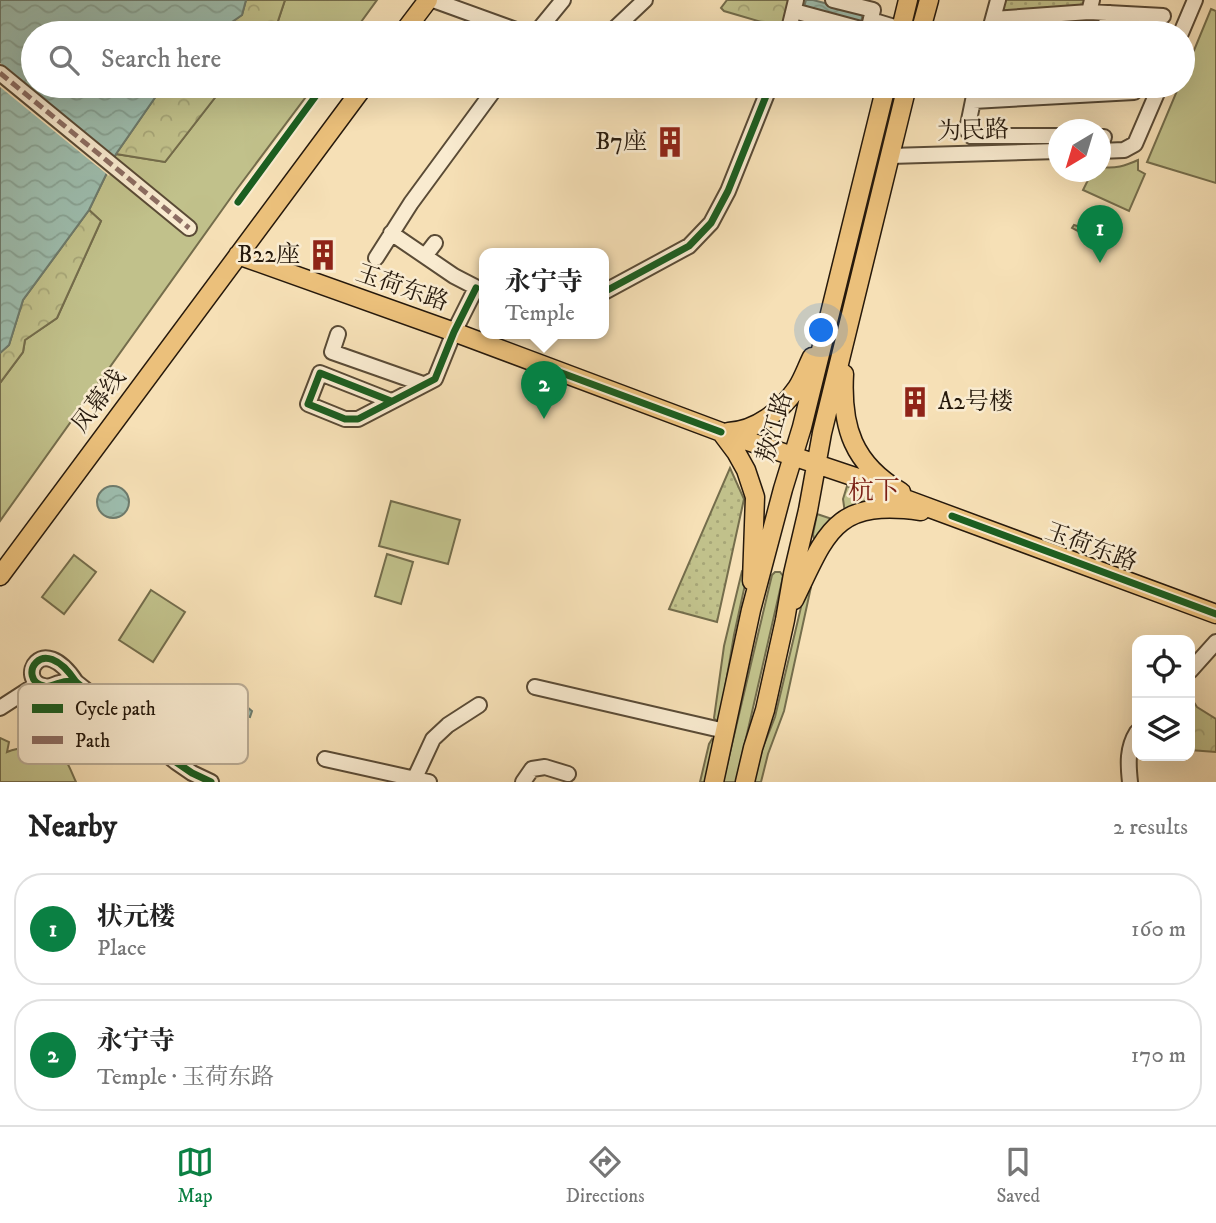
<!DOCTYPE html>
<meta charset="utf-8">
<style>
body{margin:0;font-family:"IM FELL DW Pica","Noto Serif SC",serif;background:#f6f6f6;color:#222}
.controls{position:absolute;right:21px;bottom:21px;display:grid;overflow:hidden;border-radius:14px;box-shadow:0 7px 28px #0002}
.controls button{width:63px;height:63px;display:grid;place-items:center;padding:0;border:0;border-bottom:2px solid #e0e0e0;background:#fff;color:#222;font:35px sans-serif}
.compass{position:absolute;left:1048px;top:119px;width:63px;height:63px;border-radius:50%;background:#fff;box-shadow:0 7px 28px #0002;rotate:218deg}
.you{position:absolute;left:822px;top:331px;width:24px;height:24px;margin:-18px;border:5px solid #fff;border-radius:50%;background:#1a73e8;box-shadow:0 0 0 10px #1a73e833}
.badge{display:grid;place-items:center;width:46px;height:46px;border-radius:50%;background:#0b8043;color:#fff;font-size:23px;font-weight:700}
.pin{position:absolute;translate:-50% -58px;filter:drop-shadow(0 2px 4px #0008)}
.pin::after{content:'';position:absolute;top:37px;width:24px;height:21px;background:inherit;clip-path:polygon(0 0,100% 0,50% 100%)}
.popup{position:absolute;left:479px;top:248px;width:130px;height:91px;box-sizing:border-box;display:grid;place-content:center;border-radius:14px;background:#fff;filter:drop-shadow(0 2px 5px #0005);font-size:23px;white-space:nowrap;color:#767676}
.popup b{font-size:26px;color:#222}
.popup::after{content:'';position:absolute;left:50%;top:100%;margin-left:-14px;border:14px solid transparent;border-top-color:#fff}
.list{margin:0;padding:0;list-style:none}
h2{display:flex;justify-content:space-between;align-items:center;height:91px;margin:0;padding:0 28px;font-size:30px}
h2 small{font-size:23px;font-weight:400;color:#767676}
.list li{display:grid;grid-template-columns:46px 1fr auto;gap:21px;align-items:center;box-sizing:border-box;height:112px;margin:0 14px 14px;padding:0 14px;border:2px solid #e0e0e0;border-radius:28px}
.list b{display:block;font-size:26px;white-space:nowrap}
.list p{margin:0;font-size:23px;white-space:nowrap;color:#767676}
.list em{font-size:23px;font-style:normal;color:#767676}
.icon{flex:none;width:38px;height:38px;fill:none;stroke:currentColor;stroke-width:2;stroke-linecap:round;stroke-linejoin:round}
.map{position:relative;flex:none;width:1216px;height:782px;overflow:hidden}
.search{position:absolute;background:#fff;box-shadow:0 7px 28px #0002;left:21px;right:21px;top:21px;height:77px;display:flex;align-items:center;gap:18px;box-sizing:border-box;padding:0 24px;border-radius:38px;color:#767676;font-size:26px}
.sheet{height:343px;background:#fff}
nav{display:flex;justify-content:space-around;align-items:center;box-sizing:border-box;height:98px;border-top:2px solid #e0e0e0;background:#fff;font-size:19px;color:#767676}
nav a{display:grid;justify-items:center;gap:4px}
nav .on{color:#0b8043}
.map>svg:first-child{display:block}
.grass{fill:#c1c18b;stroke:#746d4c;stroke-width:2}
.forest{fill:url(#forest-crowns);stroke:#746d4c;stroke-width:2}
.park{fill:url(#park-dots);stroke:#746d4c;stroke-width:2}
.water{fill:url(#water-waves);stroke:#6d7b6d;stroke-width:2}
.pier{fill:#f6e0b6}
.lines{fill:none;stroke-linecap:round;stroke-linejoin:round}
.minor-casing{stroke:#5a4b36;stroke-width:18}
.major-casing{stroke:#26190c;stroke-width:21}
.minor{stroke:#f9ebd0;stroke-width:14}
.major{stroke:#ebc07b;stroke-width:18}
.quiet{stroke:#8d6e63;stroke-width:5;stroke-dasharray:10 5;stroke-linecap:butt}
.cycleway-casing{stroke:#f9ebd0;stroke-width:11}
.cycleway{stroke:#1b5e20;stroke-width:7}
.labels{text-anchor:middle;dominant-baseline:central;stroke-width:5;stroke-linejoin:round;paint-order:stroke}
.street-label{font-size:24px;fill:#26190c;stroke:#f9ebd0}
.poi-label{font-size:24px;fill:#26190c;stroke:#f9ebd0;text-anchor:end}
.neighbourhood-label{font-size:26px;fill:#7a1f14;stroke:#f9ebd0}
.key{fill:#f9ebd0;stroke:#baac95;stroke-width:2}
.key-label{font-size:19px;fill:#26190c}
</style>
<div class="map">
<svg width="1216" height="782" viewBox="0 0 1216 782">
<defs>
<pattern id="forest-crowns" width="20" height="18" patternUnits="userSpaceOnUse" patternTransform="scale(1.75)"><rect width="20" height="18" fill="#c1c18b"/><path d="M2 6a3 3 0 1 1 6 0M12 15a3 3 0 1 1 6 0" fill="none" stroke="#a6a577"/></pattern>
<pattern id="park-dots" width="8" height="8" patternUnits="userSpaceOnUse" patternTransform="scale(1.75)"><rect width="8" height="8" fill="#c1c18b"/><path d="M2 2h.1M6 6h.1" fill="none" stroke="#a6a577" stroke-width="1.8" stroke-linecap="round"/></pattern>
<pattern id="water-waves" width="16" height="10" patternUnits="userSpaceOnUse" patternTransform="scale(1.75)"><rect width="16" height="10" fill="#9dbdae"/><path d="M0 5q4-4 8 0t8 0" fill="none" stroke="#87a294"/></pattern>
</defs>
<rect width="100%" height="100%" fill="#f6e0b6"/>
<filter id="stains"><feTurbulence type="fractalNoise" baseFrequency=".00286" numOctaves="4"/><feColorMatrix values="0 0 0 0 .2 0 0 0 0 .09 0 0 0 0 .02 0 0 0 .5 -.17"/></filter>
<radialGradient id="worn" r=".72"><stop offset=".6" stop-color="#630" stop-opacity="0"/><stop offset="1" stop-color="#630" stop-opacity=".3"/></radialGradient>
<!-- grass -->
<path class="grass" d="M285,0H377L353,33H274Z
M1211,9L1216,11V183L1147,162L1179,86H1183V77Z
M224,86H314L237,189L0,521V383L23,352L25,340L57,318L101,221L89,210L116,154L165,162Z
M1138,160V170L1145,174L1129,211L1083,190L1092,172H1100L1101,167C1115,169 1125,166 1138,160Z
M1109,216L1119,223L1106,246L1072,228L1074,225C1088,230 1100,230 1109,216Z
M847,486L878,499V503L845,513L843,499Z
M391,501L460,520L448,564L379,546Z
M817,514L835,520L819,540L814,539L813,534Z
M387,554L413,562L401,604L375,596Z
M74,555L96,572L64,614L42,597Z
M745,569L748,571L734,635L720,718L716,721L714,718L724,646L742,571Z
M775,572H780L783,576L782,581L736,782H723L772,575Z
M809,584L811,587L784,711L768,754L761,782H754L762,750L775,717L806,586Z
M151,590L185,612L153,662L119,640Z
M0,738L9,742L7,752C23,745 54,747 66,761C70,767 73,776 76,782H0Z
M712,739L714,741V744L706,782H700L709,744Z"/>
<!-- forest -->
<path class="forest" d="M246,0H285L274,33H216L242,15Z
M727,0H790L782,28L724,11L721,8Z
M163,86H224L165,162L116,154Z
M89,210L101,221L57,318L25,340L23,352L0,383V353L9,345L23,300Z
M1190,696L1197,707L1216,719V752L1190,750Z"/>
<!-- park -->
<path class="park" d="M1004,0H1085L1083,9L1000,15Z
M730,468L744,499L717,622L669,609Z"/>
<!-- water -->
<path class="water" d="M0,0H246L242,15L216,33H33V86H163L116,154L89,210L23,300L9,345L0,353Z
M806,0H813L863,13L861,23L804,7Z
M97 502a16 16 0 1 1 32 0a16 16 0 1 1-32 0Z
M219,688L226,690L233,698L235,697L245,700L246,706L252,711L250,717L223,710L207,700Z"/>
<!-- pier -->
<path class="pier" d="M0,63L117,159L109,176L0,87Z"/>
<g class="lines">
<defs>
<path id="minor" d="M433,0L524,33
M794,11L868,31L873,10L833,0
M1089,12L1163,16
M993,19L1089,12L1092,0
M878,22L901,29
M536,33L563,0
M610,33L645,0
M788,33L796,0
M989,33L998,0
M1102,33L1110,13
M1181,33L1195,0
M0,73L189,228
M976,86L967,130L971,136H1058
M973,101L1134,92
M1100,137H1104
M1100,151L1124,150L1135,144L1160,86
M890,156L1058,151
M391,233L454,276L483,291
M425,256L435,243
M376,258L411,203L497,86
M604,292L689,246L711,223L728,191L770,86
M338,334L332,352L423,384
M391,401L320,373L308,404L345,419H358L435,379L454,332L476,288
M1190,671L1216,642
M76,682C71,681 65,681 60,683C54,684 50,688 44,686C16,681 41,629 76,682L176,762L192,773L211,782
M535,687L725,731
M0,708L37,684
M325,759L429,782
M413,782L433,739L448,725L479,705
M523,782L532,769L545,767L568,774
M1130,782C1128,764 1127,748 1137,732"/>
<path id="major" d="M403,33L428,0
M900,33L908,0
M920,33L929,0
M238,255L454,332L721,432L864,480C871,490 876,493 889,493L1216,614
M844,374C841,427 853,464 901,492
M721,432L736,452L746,470L755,497L752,581
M728,432C756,431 781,411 797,388C803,379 807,367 812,357
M0,576L364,86
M794,600C827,532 834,499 921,511
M714,782L751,610L783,489L802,427L886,86
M745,782L753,748L765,710L785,620L793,574L808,510L822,433L907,86"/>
</defs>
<!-- minor casing -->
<use href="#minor" class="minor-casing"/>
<!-- major casing -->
<use href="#major" class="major-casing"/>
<!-- minor -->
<use href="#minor" class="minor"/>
<!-- major -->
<use href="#major" class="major"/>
<!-- quiet -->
<path class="quiet" d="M0,73L189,228"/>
<defs>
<path id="cycleway" d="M238,202L323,86
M604,292L689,246L711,223L728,191L770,86
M551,369L721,432
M391,401L320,373L308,404L345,419H358L435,379L454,332L476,288
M952,516L1216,614
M76,682C71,681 65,681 60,683C54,684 50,688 44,686C16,681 41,629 76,682L176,762L192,773L211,782"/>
</defs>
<!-- cycleway casing -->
<use href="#cycleway" class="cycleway-casing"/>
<!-- cycleway -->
<use href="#cycleway" class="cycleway"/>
</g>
<!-- icons -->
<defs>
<symbol id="building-bare" viewBox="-9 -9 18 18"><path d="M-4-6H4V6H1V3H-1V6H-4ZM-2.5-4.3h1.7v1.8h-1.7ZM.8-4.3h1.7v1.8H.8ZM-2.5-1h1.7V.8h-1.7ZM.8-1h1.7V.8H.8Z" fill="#8f2418" stroke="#f9ebd0" stroke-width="2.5" paint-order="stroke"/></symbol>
</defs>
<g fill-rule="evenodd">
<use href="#building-bare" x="648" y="120" width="44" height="44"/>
<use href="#building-bare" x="301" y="233" width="44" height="44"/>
<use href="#building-bare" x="893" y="380" width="44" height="44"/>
</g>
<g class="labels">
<!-- street labels -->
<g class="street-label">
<text transform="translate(973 131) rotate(-2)">为民路</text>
<text transform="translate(402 288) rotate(19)">玉荷东路</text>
<text transform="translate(99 401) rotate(-53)">凤幕线</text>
<text transform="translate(775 427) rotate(-74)">敖江路</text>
<text transform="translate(1091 547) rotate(20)">玉荷东路</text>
</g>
<!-- poi labels -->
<g class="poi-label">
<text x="647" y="142">B7座</text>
<text x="300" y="255">B22座</text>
<text x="938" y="402" text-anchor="start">A2号楼</text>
</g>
<!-- neighbourhood labels -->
<g class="neighbourhood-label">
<text x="874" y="491">杭下</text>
</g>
</g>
<!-- legend -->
<rect x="18" y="684" width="230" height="80" rx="10" class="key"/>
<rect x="32" y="704" width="31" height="9" fill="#1b5e20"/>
<rect x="32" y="736" width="31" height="8" fill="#8d6e63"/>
<g class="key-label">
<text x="75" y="715">Cycle path</text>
<text x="75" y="747">Path</text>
</g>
<rect width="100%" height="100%" filter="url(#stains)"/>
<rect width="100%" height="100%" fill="url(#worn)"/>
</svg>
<div class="controls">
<button><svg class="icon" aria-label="locate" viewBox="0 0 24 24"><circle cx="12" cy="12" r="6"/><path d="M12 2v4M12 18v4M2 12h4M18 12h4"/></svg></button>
<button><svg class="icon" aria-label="layers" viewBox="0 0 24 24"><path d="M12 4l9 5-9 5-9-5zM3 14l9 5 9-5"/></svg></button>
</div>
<svg class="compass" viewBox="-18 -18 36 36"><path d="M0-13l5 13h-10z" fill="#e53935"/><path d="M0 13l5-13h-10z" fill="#767676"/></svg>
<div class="you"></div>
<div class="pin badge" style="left:1100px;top:263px">1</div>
<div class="pin badge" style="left:544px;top:419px">2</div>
<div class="popup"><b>永宁寺</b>Temple</div>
<div class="search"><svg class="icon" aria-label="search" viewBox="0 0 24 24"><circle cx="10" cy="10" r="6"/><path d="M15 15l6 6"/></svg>Search here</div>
</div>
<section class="sheet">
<h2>Nearby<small>2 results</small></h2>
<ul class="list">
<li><span class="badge">1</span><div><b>状元楼</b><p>Place</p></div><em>160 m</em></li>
<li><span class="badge">2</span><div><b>永宁寺</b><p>Temple · 玉荷东路</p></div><em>170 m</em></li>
</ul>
</section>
<nav>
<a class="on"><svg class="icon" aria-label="map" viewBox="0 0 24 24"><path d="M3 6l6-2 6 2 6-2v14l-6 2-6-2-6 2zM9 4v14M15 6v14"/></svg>Map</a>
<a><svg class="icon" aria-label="directions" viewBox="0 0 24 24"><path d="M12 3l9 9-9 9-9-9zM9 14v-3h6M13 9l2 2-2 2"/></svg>Directions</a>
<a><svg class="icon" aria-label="saved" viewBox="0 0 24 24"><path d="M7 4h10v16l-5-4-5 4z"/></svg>Saved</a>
</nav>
